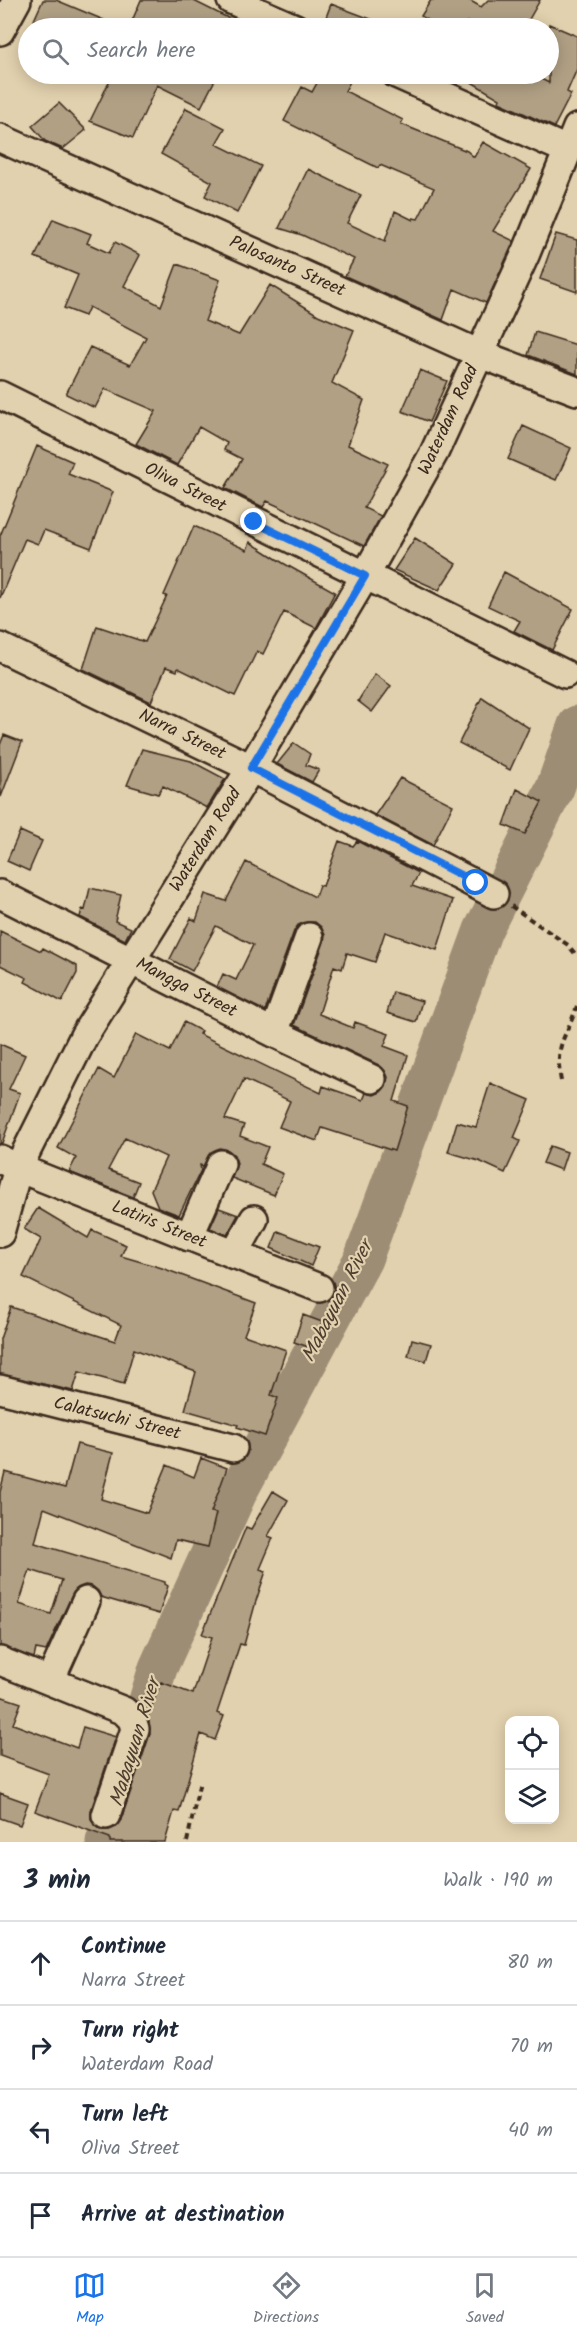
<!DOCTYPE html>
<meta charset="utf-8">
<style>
body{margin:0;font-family:Kalam,sans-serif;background:#f2f2f3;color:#1f2937}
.controls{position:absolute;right:18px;bottom:18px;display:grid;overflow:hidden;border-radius:12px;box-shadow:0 3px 15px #0003}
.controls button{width:54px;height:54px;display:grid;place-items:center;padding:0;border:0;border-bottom:2px solid #e0e1e3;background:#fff;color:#1f2937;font:30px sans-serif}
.stop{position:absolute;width:18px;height:18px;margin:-14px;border:4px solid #1a73e8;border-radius:50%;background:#fff}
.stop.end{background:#1a73e8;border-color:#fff;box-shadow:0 2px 6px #0008}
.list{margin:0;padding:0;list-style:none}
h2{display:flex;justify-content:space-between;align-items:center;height:78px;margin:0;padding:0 24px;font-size:26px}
h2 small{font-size:20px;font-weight:400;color:#747a83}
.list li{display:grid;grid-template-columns:39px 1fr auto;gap:18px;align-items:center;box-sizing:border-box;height:84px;padding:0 24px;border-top:2px solid #e0e1e3}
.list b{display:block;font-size:22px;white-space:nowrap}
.list p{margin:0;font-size:20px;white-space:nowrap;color:#747a83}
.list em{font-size:20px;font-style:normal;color:#747a83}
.icon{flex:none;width:33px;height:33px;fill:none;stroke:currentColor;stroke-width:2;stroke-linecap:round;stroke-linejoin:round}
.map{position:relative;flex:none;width:577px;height:1842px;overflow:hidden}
.search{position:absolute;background:#fff;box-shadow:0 3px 15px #0003;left:18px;right:18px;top:18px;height:66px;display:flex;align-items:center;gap:15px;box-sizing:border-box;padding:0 21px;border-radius:33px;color:#747a83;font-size:22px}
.sheet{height:414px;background:#fff}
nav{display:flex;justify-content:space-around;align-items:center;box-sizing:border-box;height:84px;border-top:2px solid #e0e1e3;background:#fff;font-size:16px;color:#747a83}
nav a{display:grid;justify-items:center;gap:3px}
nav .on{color:#1a73e8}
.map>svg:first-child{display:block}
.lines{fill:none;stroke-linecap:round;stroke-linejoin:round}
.river{stroke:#9e8d74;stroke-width:39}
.building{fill:#b1a084;stroke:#3b2a1e;stroke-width:1.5;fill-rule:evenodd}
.minor-casing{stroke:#3b2a1e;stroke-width:32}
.path{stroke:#3b2a1e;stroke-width:4;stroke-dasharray:6 4.5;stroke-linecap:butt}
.minor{stroke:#e2d1ae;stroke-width:27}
.route{stroke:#1a73e8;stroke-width:8}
.labels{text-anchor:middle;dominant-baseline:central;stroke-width:4.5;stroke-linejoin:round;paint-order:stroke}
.street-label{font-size:18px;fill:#3b2a1e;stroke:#e2d1ae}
.water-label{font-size:20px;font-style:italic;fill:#4f3e2f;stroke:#e2d1ae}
</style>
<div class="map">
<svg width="577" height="1842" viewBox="0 0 577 1842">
<rect width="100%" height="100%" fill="#e2d1ae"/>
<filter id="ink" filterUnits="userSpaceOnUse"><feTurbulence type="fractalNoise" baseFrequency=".0167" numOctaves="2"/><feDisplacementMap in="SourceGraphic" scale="12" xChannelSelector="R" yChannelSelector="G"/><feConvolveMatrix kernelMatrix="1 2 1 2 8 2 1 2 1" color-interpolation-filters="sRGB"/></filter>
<g filter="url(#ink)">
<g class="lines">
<!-- river -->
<path class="river" d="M105,1842L158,1668L239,1490L363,1259L483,930L555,788L577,725"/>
</g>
<!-- building -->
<path class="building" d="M43,0H56L123,28H55L34,20Z
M141,0H192L248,28H129Z
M431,0H469L481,7L488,0H540L524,28H479L467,22L463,28H441L421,16Z
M331,4L392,27V28H322Z
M549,24L577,36V69L567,92L571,94L554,127L499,102L500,99L458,74H531L549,83Z
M113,74H218L201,107L157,85L133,138L90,121Z
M322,74H354L345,91L403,120L401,124L467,151L474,157L483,142L531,169L493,231L514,241L486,303L454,289L443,320L345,276L354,259L302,235L279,228L308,169L361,195L347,223L385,241L395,211L413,220V218L418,219L434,188L380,165L378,168L284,121L302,87L312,92Z
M59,103L86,130L63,149L45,141L32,126Z
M186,108L225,128L216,144L261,166L237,213L205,196L212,182L161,154Z
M53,219L91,234L87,243L109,253L115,242L140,255L124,286L161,306L177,264L220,280L205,321L239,335L270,285L318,315L354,330L332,383L364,400L348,445L388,464L364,508L381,516L364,546L267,501L263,507L225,488L242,459L224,450L227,443L199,427L177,465L136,444L156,411L105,389L95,408L66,394L90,347L130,365L146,337L89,307L85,316L64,308L78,275L35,257Z
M556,234L577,240V292L540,279Z
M535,332L577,345V374L528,355Z
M420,370L447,381L429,422L402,411Z
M523,426L571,448L556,480L508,459Z
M37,446L73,462L68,474L113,492L91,548L44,530L38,544L25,539L0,598V536Z
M194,526L247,550L250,542L283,563L335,592L316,628L284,612L263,654L257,651L235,696L178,668L177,671L166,667L151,702L83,669L97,626L145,642L167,596L164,595Z
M415,538L456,564L439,590L394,570Z
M504,572L573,609L552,650L514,631L520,621L488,606Z
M375,674L391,686L372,712L358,701Z
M482,697L529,728L510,770L459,743Z
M4,735L22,742L1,797L0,745Z
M294,743L310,754L306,765L319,770L312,782L277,764Z
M142,749L191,761L225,779L207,808L163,786L158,794L127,785Z
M400,778L453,805L433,845L375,815Z
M517,789L542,802L525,834L504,825Z
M20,831L42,841L29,871L7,861Z
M339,841L353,846L357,841L419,873L412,886L453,900L437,950L385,932L375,962L347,953L342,969L334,966L319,1014L353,1028L355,1022L389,1034L384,1046L408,1055L394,1101L408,1106L394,1151L322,1128L317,1141L279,1127L290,1101L244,1079L225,1119L244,1125L240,1136L268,1147L261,1164L283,1174L274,1195L232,1178L237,1163L234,1155L228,1150L220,1148L211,1152L203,1166L200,1165L201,1170L179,1215L158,1207L151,1190L166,1157L125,1138L108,1170L139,1182L133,1197L69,1172L76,1158L58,1148L99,1069L114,1078L136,1034L170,1051L184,1022L201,1031L199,1034L321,1093L323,1086L363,1100L366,1093L374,1095L381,1092L386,1086L388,1077L385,1071L379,1065L294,1025L324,942L325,935L321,927L315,922H306L298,925L294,931L265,1011L217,987L223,974L236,980L253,945L216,926L192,971L170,959L191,918L196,921L205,894L226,901L246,862L315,897L319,885L323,886Z
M90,888L121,895L115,921L131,928L125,940L80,917L82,909L85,910Z
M0,931L41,951L43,948L77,966V973L62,1002L25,982L27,978L0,965Z
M393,992L422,1001L416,1022L387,1013Z
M0,1044L25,1055L9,1089L20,1093L2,1143H0Z
M490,1083L530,1100L514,1138L520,1141L505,1173L479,1161L448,1152L457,1122L476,1127Z
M550,1146L567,1152L561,1170L543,1163Z
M38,1208L88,1238L92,1230L126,1245L121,1256L162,1268L256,1303L244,1335L286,1350L271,1395L278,1398L265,1436L237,1427L238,1425L185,1410L196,1372L134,1349L124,1384L79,1372L73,1391L0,1374V1339L11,1307L115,1341L121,1325L23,1277L41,1239L24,1229Z
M219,1208L238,1215L227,1235L210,1228Z
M278,1231L319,1247L311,1266L271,1248Z
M303,1315L322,1322L312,1348L294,1342Z
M412,1339L431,1344L426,1361L408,1356Z
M77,1444L113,1453L101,1499L147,1513L167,1465L194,1477L201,1458L227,1468L211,1512L216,1513L208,1547L176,1540L171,1558L44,1508L35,1543L165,1582V1584L168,1586L159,1614L101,1597L98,1591L92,1586L85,1585L77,1588L72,1595L46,1651L36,1649L34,1658L0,1646V1492L5,1472L65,1488ZM30,1570L62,1580L51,1614L19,1604Z
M273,1491L288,1500L268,1536L273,1538L260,1569L266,1571L256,1601L244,1645L240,1644L217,1713L224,1716L215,1740L201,1734L179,1812L174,1811L165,1842H110V1838L35,1811L49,1774L0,1756V1696L21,1703L13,1724L77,1748L83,1727L116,1737L91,1810V1818L94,1825L100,1830H109L116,1827L121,1820L150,1734L148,1716L161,1682L193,1694L212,1637L202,1634L246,1527L251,1529Z
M0,1793L28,1803L20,1825L0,1818Z"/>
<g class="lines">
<defs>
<path id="minor" d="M231,0L295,28
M0,31L17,0
M396,74L567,150
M0,138L480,354L577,391
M0,395L565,674
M0,647L251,768L494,894
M0,894L274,1033L372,1079
M274,1033L309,937
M0,1159L18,1168L319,1288
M0,1233L18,1168L84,1036L251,768L365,576L434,453L526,253L577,128
M189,1237L221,1164
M234,1255L254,1219
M0,1389L233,1448
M0,1661L124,1711L132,1719L135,1729L106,1815
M50,1681L86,1601"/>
</defs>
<!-- minor casing -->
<use href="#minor" class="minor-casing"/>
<!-- path -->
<path class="path" d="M511,906L568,945L577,956
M561,1081C554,1043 566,1039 577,1006
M187,1842L200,1781"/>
<!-- minor -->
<use href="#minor" class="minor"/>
</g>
</g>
<g class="lines" filter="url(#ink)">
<!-- route -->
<path class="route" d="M254,522L365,576L251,768L476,883"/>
</g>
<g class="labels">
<!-- street labels -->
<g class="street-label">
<text transform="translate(287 267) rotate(24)">Palosanto Street</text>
<text transform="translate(449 420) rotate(-65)">Waterdam Road</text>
<text transform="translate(185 488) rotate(27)">Oliva Street</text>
<text transform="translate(182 735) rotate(26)">Narra Street</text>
<text transform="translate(206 840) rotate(-58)">Waterdam Road</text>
<text transform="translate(186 988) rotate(27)">Mangga Street</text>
<text transform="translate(159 1225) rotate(22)">Latiris Street</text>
<text transform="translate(117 1419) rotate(14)">Calatsuchi Street</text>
</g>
<!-- water labels -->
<g class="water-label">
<text transform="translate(338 1302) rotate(-63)">Mabayuan River</text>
<text transform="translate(136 1743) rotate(-73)">Mabayuan River</text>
</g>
</g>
</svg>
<div class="controls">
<button><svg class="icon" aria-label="locate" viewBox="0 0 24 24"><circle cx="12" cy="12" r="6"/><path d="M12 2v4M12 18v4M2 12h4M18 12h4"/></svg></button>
<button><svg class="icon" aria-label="layers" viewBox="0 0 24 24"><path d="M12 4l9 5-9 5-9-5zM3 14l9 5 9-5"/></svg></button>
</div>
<div class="stop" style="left:476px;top:883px"></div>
<div class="stop end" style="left:254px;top:522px"></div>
<div class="search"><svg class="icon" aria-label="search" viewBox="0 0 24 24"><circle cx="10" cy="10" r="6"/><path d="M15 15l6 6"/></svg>Search here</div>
</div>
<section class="sheet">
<h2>3 min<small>Walk · 190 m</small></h2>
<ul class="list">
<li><svg class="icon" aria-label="ahead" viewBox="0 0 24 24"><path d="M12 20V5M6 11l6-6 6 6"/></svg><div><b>Continue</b><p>Narra Street</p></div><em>80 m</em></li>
<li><svg class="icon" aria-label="right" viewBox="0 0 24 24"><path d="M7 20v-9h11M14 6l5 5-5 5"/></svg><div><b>Turn right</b><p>Waterdam Road</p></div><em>70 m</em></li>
<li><svg class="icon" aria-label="left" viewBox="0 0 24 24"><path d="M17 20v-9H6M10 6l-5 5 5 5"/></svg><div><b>Turn left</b><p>Oliva Street</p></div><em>40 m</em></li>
<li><svg class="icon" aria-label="arrive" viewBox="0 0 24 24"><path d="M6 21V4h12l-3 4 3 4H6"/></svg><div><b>Arrive at destination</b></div></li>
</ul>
</section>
<nav>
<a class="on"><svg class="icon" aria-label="map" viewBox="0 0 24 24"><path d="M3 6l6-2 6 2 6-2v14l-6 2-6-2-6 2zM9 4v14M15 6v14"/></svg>Map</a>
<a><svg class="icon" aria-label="directions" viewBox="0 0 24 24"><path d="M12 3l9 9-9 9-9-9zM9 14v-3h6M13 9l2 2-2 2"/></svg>Directions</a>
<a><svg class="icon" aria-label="saved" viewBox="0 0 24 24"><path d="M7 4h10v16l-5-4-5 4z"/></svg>Saved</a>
</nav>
